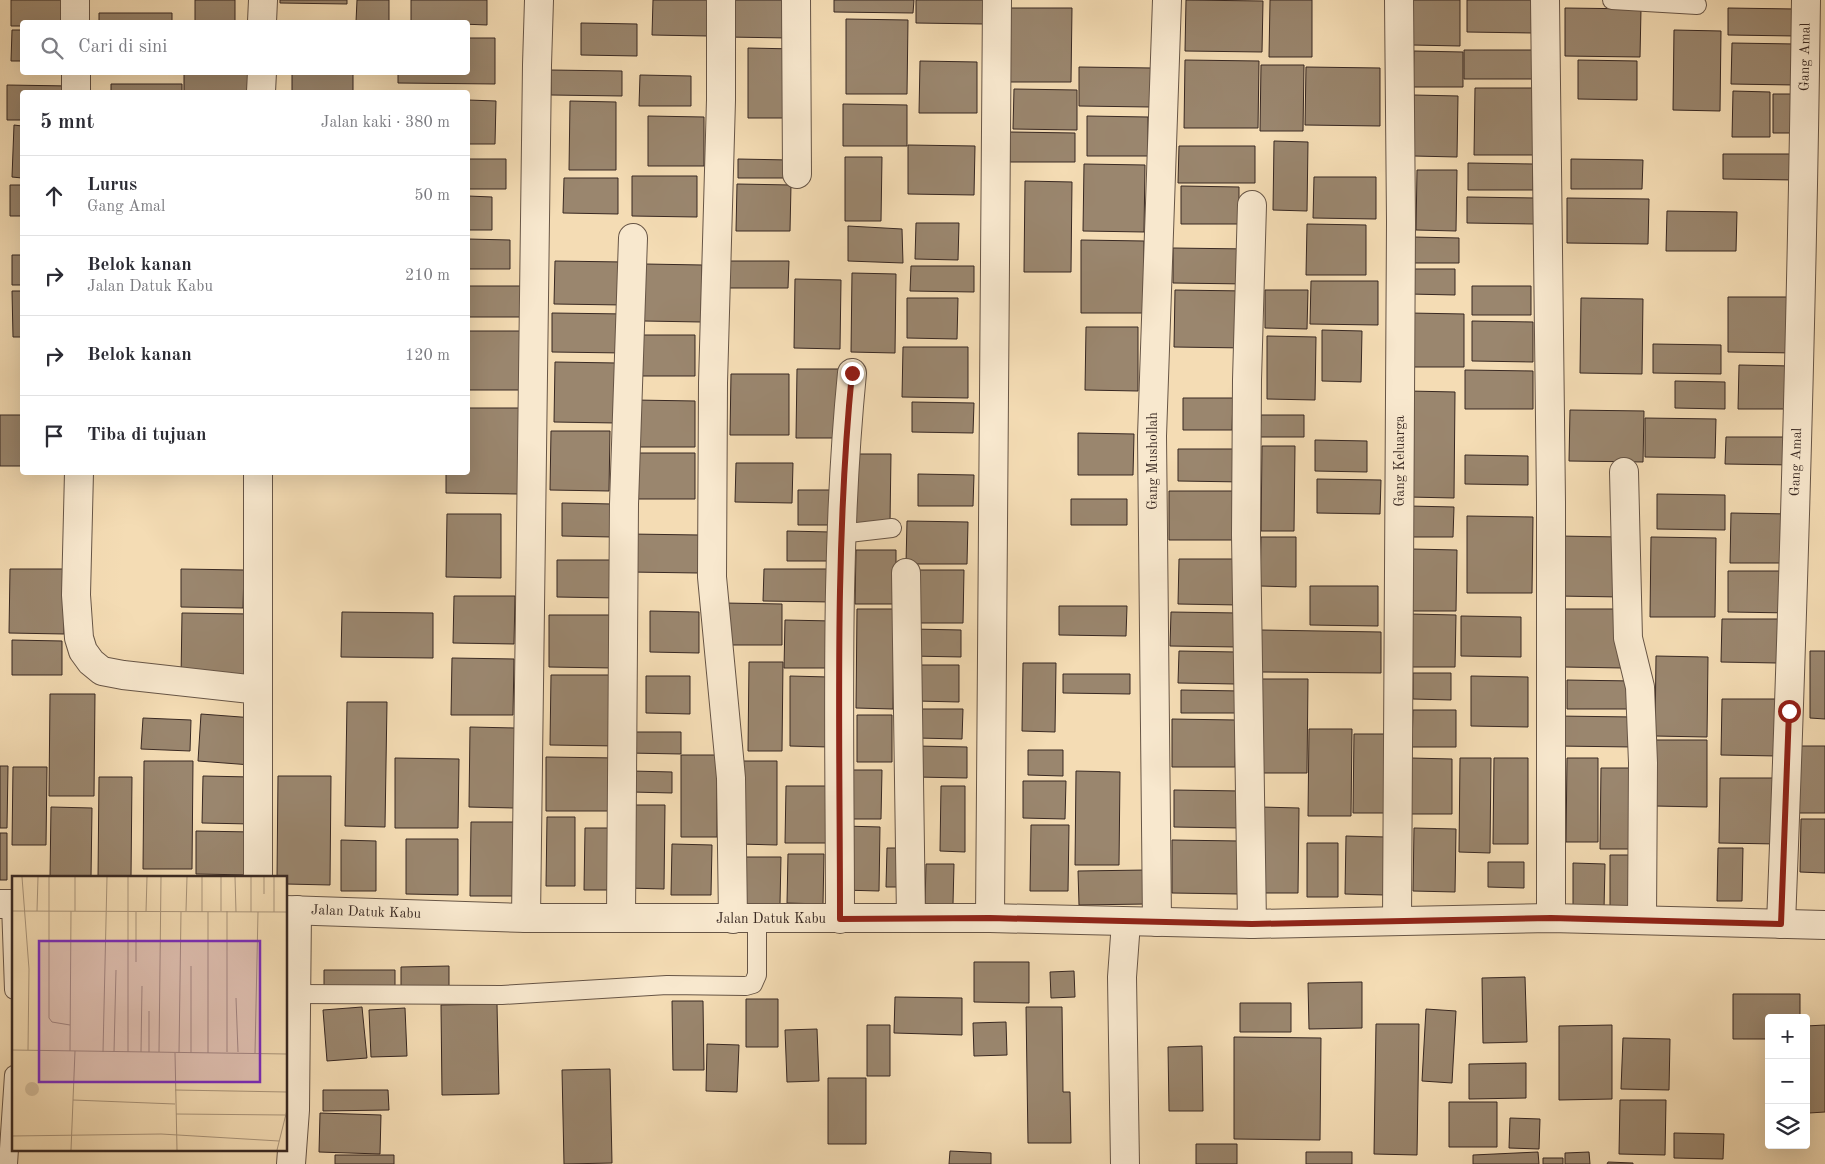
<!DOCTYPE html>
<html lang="id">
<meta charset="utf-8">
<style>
body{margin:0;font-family:"Old Standard TT",serif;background:#f7f7f7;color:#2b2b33}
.controls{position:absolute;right:15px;bottom:15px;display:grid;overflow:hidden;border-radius:5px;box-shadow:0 5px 20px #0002}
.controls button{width:45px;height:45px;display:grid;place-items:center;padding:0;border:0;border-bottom:1px solid #e1e1e2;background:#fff;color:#2b2b33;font:25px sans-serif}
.stop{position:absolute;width:15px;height:15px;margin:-11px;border:4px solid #8f2418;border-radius:50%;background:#fff}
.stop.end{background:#8f2418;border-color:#fff;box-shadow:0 1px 5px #0008}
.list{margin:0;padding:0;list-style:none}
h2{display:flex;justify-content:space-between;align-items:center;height:65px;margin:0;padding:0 20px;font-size:21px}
h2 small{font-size:16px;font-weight:400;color:#7c7c81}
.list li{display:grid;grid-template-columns:32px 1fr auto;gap:15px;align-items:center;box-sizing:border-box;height:80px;padding:0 20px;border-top:1px solid #e1e1e2}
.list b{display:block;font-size:19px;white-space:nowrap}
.list p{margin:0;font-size:16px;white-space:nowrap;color:#7c7c81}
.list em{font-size:16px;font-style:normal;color:#7c7c81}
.icon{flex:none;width:28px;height:28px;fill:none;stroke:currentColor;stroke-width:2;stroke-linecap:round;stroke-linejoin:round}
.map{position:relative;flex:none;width:1825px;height:1164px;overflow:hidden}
.search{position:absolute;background:#fff;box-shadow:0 5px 20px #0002;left:20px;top:20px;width:450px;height:55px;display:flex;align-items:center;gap:12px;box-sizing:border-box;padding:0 18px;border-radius:5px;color:#7c7c81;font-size:19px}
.panel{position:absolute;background:#fff;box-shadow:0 5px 20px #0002;left:20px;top:90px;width:450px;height:385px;border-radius:5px}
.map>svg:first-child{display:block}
.building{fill:#9a866e;stroke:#382822}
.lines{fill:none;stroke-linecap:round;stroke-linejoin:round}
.service-casing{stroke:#675546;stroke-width:20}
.minor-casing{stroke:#675546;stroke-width:30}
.tertiary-casing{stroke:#675546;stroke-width:30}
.service{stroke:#f8e8ce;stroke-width:18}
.minor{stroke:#f8e8ce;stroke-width:28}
.tertiary{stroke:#f8e8ce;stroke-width:28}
.route{stroke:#8f2418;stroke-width:6}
.labels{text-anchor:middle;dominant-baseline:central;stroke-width:4;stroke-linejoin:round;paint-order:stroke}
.street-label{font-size:14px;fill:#382822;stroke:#f8e8ce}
.inset-road{fill:none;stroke:#a9947a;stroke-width:1}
.view{fill:#7b2cbf;fill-opacity:0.15;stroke:#7b2cbf;stroke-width:2.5}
.inset-edge{fill:none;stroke:#382822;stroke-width:2.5}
</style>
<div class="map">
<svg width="1825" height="1164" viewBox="0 0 1825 1164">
<rect width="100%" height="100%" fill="#f4dcb4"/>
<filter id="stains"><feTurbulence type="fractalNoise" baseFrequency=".004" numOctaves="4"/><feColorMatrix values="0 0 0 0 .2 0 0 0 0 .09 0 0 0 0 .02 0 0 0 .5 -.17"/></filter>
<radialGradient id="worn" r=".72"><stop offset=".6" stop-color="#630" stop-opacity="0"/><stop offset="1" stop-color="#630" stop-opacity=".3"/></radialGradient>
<!-- building -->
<path class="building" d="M11,0H64L63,22H22V26H11Z
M195,0H235V22H195Z
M280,0H347V4L280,3Z
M357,0H389V22H356Z
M411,0H487V25L411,22Z
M653,0H709L708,36L652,35Z
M727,0H790L789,38L727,37Z
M834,0H914L913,13L834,12Z
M916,0H983V24L916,23Z
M1186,0L1263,1L1262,52L1185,51Z
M1270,0H1312V57H1269Z
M1412,0H1460V46L1412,45Z
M1467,0H1534L1533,33L1467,32Z
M1007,8H1072L1071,82H1006Z
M1565,8L1641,9L1640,57L1565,56Z
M1728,8L1795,9V36L1728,35Z
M99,13H172V22H99Z
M846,19L908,20L907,94H846Z
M581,23L637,24V56L581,55Z
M12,30H22V61H11Z
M1674,30L1721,31L1720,111L1673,110Z
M468,38H495V84L398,83V72H468Z
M1732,43L1795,44V85L1731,84Z
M748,48L795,49V118H748Z
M1464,50H1536V79H1464Z
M1414,51L1463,52V87H1413Z
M1185,60L1259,61L1258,128H1184Z
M1578,60L1637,61V100L1578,99Z
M920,61L977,62V113H919Z
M1261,65H1304L1303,131H1260Z
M1079,67L1152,68L1151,107L1079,106Z
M1306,67L1380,68V126L1305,125Z
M551,70L622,71V96L551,95Z
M184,72H251V92H184Z
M292,72H353V92H292Z
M640,75L691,76V106H639Z
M111,84H182V92H111Z
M7,85L70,86V92H22V120H7Z
M1475,88H1535V155H1474Z
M1014,89L1077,90V130L1013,129Z
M1733,91L1770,92V137H1732Z
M1773,94H1799L1798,133H1773Z
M1414,95L1458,96L1457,157L1414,156Z
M468,100L496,101L495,144H468Z
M570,101L616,102V170H569Z
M843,104L907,105V146H843Z
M648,116L704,117V166H648Z
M1087,116L1148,117V156H1087Z
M14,125L22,126V178L12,177Z
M1010,132L1075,133V162H1010Z
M1274,141L1308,142L1307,211L1273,210Z
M908,145L975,146L974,195L908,194Z
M1179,146H1255V183H1178Z
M1723,154H1796V180L1723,179Z
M845,157H882L881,221H845Z
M468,159H506V189H468Z
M738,159L789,160V178H738Z
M1571,159L1643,160L1642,189H1571Z
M1468,163L1533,164V190H1468Z
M1084,164L1145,165L1144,232L1083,231Z
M1417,170H1457L1456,231L1416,230Z
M632,176H697V217L632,216Z
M1314,177H1376V219L1313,218Z
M564,178H618V214L563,213Z
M1025,181L1072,182L1071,272H1024Z
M737,184L791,185L790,231H736Z
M10,185H22V216H10Z
M1181,186L1239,187V224H1181Z
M468,196L492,197V230H468Z
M1467,197L1535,198L1534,224L1467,223Z
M1567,198L1649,199L1648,244L1567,243Z
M1667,211L1737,212L1736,251H1666Z
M916,223H959L958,260L915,259Z
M1307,224L1366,225V275H1306Z
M848,226L902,229L903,263L848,261Z
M1414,237L1459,238V263H1413Z
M468,239L510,240V269H468Z
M1081,240L1144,241L1143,313H1081Z
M1173,248L1248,249L1247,284L1173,283Z
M12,255H22V285H12Z
M555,261L623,262V305L554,304Z
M728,261H789L788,288H728Z
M645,264L702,265L701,322L644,321Z
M911,266H974V292L910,291Z
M1409,269H1455V295L1409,294Z
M852,273L896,274L895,353L851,352Z
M795,279L841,280L840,349L794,348Z
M1311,281H1378V325L1310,324Z
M468,286H524V317H468Z
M1472,286H1531V315H1472Z
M1175,290L1246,291V348L1174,347Z
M1265,290H1308L1307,329L1265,328Z
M12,291H22V337H13Z
M1728,297H1795V353L1728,352Z
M907,298H958L957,339L907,338Z
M1581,298L1643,299L1642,374L1580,373Z
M552,313L625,314L624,353L552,352Z
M1410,313L1464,314V367H1409Z
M1472,321L1533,322V362L1472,361Z
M1086,327H1138V391L1085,390Z
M1322,330L1362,331L1361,382L1322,381Z
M468,331H520V390H468Z
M641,335H695V376H640Z
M1267,336L1316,337L1315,400L1267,399Z
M1653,344L1721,345V374L1653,373Z
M903,347H968V398L902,397Z
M555,362L617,363L616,423L554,422Z
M1739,365L1791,366V409H1738Z
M797,369H842V438H796Z
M1465,370L1533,371V409H1465Z
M731,374H789V435H730Z
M1675,381L1725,382V409L1675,408Z
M1409,391L1455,392L1454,498L1408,497Z
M1183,398H1233L1232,430H1183Z
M635,400L695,401V447H635Z
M912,402L974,403L973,433L912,432Z
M468,408H519L518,494L446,493V472H468Z
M1570,410L1644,411L1643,462L1569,461Z
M0,415H22V466H0Z
M1261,415H1304V437H1260Z
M1645,418L1716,419L1715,458L1645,457Z
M551,431H610L609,491L550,490Z
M1078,433L1134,434L1133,475H1078Z
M1726,437H1793V465L1725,464Z
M1315,440L1367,441V472L1315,471Z
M1262,446H1295L1294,531H1261Z
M1178,449H1245L1244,482L1178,481Z
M636,453H695V499H635Z
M855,454H891L890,524L855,523Z
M1465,455L1528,456V485L1465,484Z
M736,463H793L792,503L735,502Z
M918,474L974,475L973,506H918Z
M1317,479L1381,480L1380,514L1317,513Z
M798,490H837V525H798Z
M1169,491H1239V540H1169Z
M1657,494L1725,495V530L1657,529Z
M1071,499H1127V525H1071Z
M562,503L612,504V537L562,536Z
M1409,506L1454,507L1453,537H1408Z
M1731,513L1789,514L1788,563H1730Z
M447,514H501V578L446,577Z
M1467,516L1533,517L1532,593H1467Z
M907,521L968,522L967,564H906Z
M787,531L830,532V561H787Z
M630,534L699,535L698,573L630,572Z
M1559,536L1621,537V597L1558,596Z
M1261,537H1296V587L1260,586Z
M1651,537L1716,538L1715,617H1650Z
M1412,549L1457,550L1456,611H1412Z
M856,550H896V604H855Z
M1179,559H1240L1239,605L1178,604Z
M557,560H618V598L557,597Z
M10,569H65L64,634L9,633Z
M181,569L244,570L243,608L181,607Z
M764,569H832V602L763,601Z
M909,570H964L963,623H908Z
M1728,571H1791V613L1728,612Z
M1310,586H1378V626L1310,625Z
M454,596H515L514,644L453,643Z
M724,603L782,604V645H724Z
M1059,606H1127L1126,636L1059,635Z
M857,609H894L893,709L856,708Z
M1564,609H1624L1623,668L1564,667Z
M650,611L699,612V653L650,652Z
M342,612L433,613V658L341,657Z
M1171,612L1238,613V647L1170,646Z
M182,613L251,614L250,679L181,678Z
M1410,614L1456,615L1455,667H1410Z
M549,615H614L613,668L549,667Z
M1461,616L1521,617V657L1461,656Z
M1722,619H1778L1777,663L1721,662Z
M785,620L832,621V668H784Z
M912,629L961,630V657L911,656Z
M1261,630L1381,632V673L1260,672Z
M12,640L62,641V675H12Z
M1179,651L1236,652L1235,684L1178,683Z
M1810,651H1825V719L1810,718Z
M1656,656L1708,657L1707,737L1655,736Z
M452,658L514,659L513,715H451Z
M749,662H783L782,751H748Z
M1023,663H1056L1055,732L1022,731Z
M918,665H959V702L917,701Z
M1413,673H1451V700L1413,699Z
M1063,674H1130V694L1063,693Z
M551,675H617V746L550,745Z
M646,676H690V714L646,713Z
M790,676L829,677V747L790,746Z
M1471,676L1528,677V727L1471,726Z
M1262,679H1308L1307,773H1261Z
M1567,680L1633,681L1632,709H1567Z
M1181,690L1241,691V713H1181Z
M50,694H95L94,796H49Z
M1722,699H1777V756L1721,755Z
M347,702H387L385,827L345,826Z
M917,709H963L962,739L917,738Z
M1413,710H1456V747H1412Z
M201,714L254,718L251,765L198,761Z
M857,715H892V762H857Z
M1557,716L1634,717V747L1557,746Z
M143,718L191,720L190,751L141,749Z
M1172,719L1236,720L1235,767H1172Z
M470,727L515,728L514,808L469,807Z
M1309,729H1352L1351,816H1308Z
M629,732H681V754L628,753Z
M1354,734H1385L1384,813H1353Z
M1656,740H1707V807L1655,806Z
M917,746L967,747V778L917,777Z
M1797,746H1825V813H1797Z
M1028,750H1063V776L1028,775Z
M681,755H717V837H681Z
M546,757L616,758V811H546Z
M395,758L459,759L458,828H395Z
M1411,758L1452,759V814H1411Z
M1460,758H1491L1490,853L1459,852Z
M1494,758H1528V844H1493Z
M1567,758H1598V842H1566Z
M144,761H193L192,869H143Z
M740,761H777V845L739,844Z
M0,766H8L7,828H0Z
M13,767H47L46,845H12Z
M1601,768H1635V849H1600Z
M853,770H882L881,819H852Z
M632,771L672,772V793L632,792Z
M1076,771L1120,772L1119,865H1075Z
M203,776L251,777V824L202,823Z
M278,776H331L330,885L286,884V878H277Z
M99,777H132L131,878H98Z
M1720,778H1777V844L1719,843Z
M1023,781H1066L1065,819L1023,818Z
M786,786H827V843H785Z
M941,786H965V852L940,851Z
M1174,790L1241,791V828L1174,827Z
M628,805H665L664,889L627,888Z
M51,807L92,808L91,878H50Z
M1261,807L1299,808L1298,893H1260Z
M547,817H575V886H546Z
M1801,819H1825V873L1800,872Z
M471,822H516L515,896H470Z
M1031,825H1069L1068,891H1030Z
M843,826L880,827L879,891L842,890Z
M585,828H616V890H584Z
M1414,828L1456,829L1455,892L1413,891Z
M196,831L252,832V875L196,874Z
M0,833H7V880H0Z
M1346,836L1386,837L1385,895L1345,894Z
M406,839H458V895L406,894Z
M341,840L376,841V891H341Z
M1172,840L1239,841V894L1172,893Z
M1307,843H1338V897H1307Z
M672,844L712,845L711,895H671Z
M887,848H907V887H886Z
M1718,848H1743L1742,901H1717Z
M788,854H824L823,904L787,903Z
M1610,855H1635V908H1610Z
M741,857H781L780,904H740Z
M1488,862H1524V888L1488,887Z
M1573,863L1605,864L1604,910H1573Z
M926,864H954L953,904H925Z
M1146,870V904L1079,905L1078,871Z
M974,962H1029V1003L974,1002Z
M449,966V988L401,989V967Z
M324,970H395V986L324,987Z
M1074,971L1075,997L1051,998L1050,972Z
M1525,977L1527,1042L1483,1043L1482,978Z
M1362,982V1028L1309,1029L1308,983Z
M1733,994H1800V1018H1769V1039H1733Z
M895,997L962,998V1035L894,1033Z
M746,999H778V1047H746Z
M672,1001H703L704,1070H673Z
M1240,1003H1291V1032H1240Z
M497,1004L499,1094L442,1095L441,1005Z
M362,1007L367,1058L327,1061L323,1010Z
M1026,1007H1062L1063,1092H1070L1071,1143H1028Z
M405,1008L407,1056L371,1057L369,1010Z
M1426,1009L1456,1011L1452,1083L1422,1081Z
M1006,1022L1007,1055L974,1056L973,1023Z
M1376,1024H1419L1417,1155L1374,1154Z
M867,1025H890V1076H867Z
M1612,1025V1099L1559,1100V1026Z
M1825,1025V1112L1809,1113L1806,1026Z
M817,1029L819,1081L787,1082L785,1030Z
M1234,1037L1321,1038L1320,1140L1234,1139Z
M1623,1038L1670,1039L1669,1090L1621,1089Z
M707,1044L739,1045L737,1092L706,1091Z
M1202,1046L1203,1111H1169L1168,1047Z
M1526,1063V1098L1469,1099V1064Z
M610,1069L612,1163L564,1164L562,1070Z
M828,1078H866V1144H828Z
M323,1090H388L389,1110L323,1111Z
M1620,1100H1666L1665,1155L1619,1154Z
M1449,1102H1497V1147H1449Z
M320,1113L381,1115L380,1154L319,1152Z
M1510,1118L1540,1119L1539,1149L1509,1148Z
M1674,1133L1724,1134L1723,1159L1674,1158Z
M1196,1144H1237V1164H1196Z
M950,1151L991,1153V1164H949Z
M1306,1152H1352V1164H1306Z
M1538,1152L1539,1164H1473V1155Z
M1589,1152L1590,1164H1565V1153Z
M335,1155H394V1164H335Z
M1543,1158H1563V1164H1543Z
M1608,1162L1633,1163V1164H1607Z"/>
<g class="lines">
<defs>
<path id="service" d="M1612,0L1697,5
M840,534L892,528
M11,904L14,990
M295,994L502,995L667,985L746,986L753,984L757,975V919
M8,1164L14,1075"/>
<path id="minor" d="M75,0V22
M721,0V100L713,383L712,577L731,778L733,919
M796,0L797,174
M1545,0L1551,502V918
M262,22L263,0
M76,72V92
M261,92L262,72
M79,472L76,595L79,638L83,651L91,662L102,671L123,675L258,690
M1624,472L1628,638L1640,687L1643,763L1642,920
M906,573L911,918
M258,878V472
M526,918L537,65L539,0
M621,918L624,504L633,238
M990,918L997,0
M840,919C840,736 834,554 852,373
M1397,921L1401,222L1399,0
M1157,922L1152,436L1167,0
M1252,924L1246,535L1247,380L1252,205
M1781,924C1793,616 1802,308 1806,0
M291,1164L295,1110L297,910
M1125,1164L1122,977L1126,922"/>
<path id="tertiary" d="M0,904H14
M286,910L526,918H990L1252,924L1551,918L1825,925"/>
</defs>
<!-- service casing -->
<use href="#service" class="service-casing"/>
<!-- minor casing -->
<use href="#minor" class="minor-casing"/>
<!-- tertiary casing -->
<use href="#tertiary" class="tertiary-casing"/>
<!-- service -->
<use href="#service" class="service"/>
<!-- minor -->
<use href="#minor" class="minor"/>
<!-- tertiary -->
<use href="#tertiary" class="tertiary"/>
</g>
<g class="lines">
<!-- route -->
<path class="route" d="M852,373C834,554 840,736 840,919L990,918L1252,924L1551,918L1781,924L1789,711"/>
</g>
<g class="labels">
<!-- street labels -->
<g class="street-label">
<text transform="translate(1805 57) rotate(-89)">Gang Amal</text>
<text transform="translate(1153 461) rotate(-90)">Gang Mushollah</text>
<text transform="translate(1400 461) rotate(-90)">Gang Keluarga</text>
<text transform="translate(1796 462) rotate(-88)">Gang Amal</text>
<text transform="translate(366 912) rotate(2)">Jalan Datuk Kabu</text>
<text x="771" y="919">Jalan Datuk Kabu</text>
</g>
</g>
<!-- overview -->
<g transform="translate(12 876)">
<rect width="275" height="275" fill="#f4dcb4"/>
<path d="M13 213a7 7 0 1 1 14 0a7 7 0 1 1-14 0Z" fill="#d4bd9b"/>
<path class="inset-road" d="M10,1L17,93L16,174M37,1V142L40,146L58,149M190,1V36M209,1V35M223,1L224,36M252,1V18M262,1V36M0,35L275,36M25,35L26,1M63,35V1M174,35L175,1M134,36L135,1M196,36V177M239,36V1M124,86V36M224,122L226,176M137,135V176M0,174L275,178M58,175L59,35M91,176L95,1M102,176L104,94M116,176V1M129,176L130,110M147,176L149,1M215,176V35M163,177L165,274M167,177L169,36M179,177V90M243,177L246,36M163,214L275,216M61,224L163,228M164,238L273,239M0,260L149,258L267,265M59,274L63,175M265,274L275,234"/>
<path class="view" d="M27,65H248V206H27Z"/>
<rect width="275" height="275" class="inset-edge"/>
</g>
<rect width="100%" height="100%" filter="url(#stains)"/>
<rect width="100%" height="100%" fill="url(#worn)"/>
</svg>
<div class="controls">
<button>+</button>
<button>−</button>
<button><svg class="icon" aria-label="layers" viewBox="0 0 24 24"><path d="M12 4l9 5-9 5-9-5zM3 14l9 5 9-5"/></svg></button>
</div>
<div class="stop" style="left:1789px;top:711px"></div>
<div class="stop end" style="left:852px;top:373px"></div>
<div class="search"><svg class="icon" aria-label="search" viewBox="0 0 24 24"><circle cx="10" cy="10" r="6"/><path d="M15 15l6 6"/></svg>Cari di sini</div>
<section class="panel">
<h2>5 mnt<small>Jalan kaki · 380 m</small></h2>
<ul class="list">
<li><svg class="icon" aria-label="ahead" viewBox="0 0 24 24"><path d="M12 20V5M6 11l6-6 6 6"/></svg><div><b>Lurus</b><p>Gang Amal</p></div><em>50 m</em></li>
<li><svg class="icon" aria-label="right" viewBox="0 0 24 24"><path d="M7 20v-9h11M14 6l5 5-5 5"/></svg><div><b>Belok kanan</b><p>Jalan Datuk Kabu</p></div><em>210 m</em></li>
<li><svg class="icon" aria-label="right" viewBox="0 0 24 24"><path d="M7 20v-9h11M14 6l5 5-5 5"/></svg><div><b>Belok kanan</b></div><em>120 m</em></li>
<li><svg class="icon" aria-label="arrive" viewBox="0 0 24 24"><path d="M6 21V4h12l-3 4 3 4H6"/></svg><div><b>Tiba di tujuan</b></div></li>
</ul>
</section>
</div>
